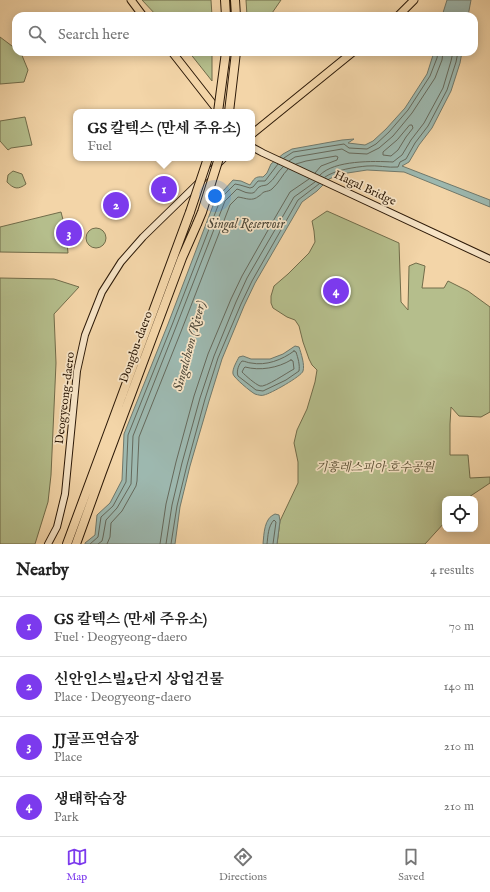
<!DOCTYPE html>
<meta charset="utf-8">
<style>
body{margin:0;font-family:"IM FELL English","Noto Serif KR",serif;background:#f2f2f2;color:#222}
.controls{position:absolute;right:12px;bottom:12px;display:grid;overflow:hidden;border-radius:8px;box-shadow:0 2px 10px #0003}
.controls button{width:36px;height:36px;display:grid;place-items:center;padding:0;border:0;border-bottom:1px solid #e0e0e0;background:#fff;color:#222;font:20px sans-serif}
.you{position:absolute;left:215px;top:196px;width:14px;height:14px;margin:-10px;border:3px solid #fff;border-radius:50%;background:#1a73e8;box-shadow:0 0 0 6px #1a73e833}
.badge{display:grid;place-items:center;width:26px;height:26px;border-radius:50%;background:#7c3aed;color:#fff;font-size:13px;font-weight:700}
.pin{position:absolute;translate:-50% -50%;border:2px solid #fff;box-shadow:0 1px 4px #0006}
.popup{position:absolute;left:73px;top:109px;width:182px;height:52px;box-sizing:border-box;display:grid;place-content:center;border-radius:8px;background:#fff;filter:drop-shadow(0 1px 3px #0005);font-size:13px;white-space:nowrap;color:#767676}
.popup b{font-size:15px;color:#222}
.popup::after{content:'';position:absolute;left:50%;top:100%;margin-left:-8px;border:8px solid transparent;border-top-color:#fff}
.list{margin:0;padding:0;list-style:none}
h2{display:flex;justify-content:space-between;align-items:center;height:52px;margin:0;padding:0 16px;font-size:17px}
h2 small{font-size:13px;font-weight:400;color:#767676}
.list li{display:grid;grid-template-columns:26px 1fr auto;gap:12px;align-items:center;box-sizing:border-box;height:60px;padding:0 16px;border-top:1px solid #e0e0e0}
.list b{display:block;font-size:15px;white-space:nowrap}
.list p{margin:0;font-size:13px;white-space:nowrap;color:#767676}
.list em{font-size:13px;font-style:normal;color:#767676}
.icon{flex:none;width:22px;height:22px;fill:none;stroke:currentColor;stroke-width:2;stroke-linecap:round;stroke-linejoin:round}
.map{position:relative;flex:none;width:490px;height:544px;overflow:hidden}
.search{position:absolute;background:#fff;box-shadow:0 2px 10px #0003;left:12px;right:12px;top:12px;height:44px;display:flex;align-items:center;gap:10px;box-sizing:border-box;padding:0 14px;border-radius:12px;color:#767676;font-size:15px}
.sheet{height:292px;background:#fff}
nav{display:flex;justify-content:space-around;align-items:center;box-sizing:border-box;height:56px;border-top:1px solid #e0e0e0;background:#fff;font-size:11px;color:#767676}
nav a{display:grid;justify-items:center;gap:2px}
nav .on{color:#7c3aed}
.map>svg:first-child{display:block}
.green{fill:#b5be8c;stroke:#716c4a}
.water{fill:#9db8af;stroke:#70796c}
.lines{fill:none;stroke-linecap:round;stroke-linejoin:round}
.shore{stroke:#65695c;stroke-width:1}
.secondary-casing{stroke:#2d1a08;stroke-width:8}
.primary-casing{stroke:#2d1a08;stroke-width:9}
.highway-casing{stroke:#2d1a08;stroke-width:10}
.secondary{stroke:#f7e4c6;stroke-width:6}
.primary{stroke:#f3d5a8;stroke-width:7}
.highway{stroke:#f3d5a8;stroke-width:8}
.highway-bridge-casing{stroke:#2d1a08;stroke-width:10;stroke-linecap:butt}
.highway-bridge{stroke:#f3d5a8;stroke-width:8}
.labels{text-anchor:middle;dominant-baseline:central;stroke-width:3.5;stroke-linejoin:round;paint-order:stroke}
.street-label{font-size:12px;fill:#2d1a08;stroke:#f7e4c6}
.park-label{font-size:12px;font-style:italic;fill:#564b30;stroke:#f7e4c6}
.water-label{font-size:13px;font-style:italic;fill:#4f493a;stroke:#f7e4c6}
</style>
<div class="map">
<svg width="490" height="544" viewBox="0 0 490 544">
<rect width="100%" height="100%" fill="#f3d5a8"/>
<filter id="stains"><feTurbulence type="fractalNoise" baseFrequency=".005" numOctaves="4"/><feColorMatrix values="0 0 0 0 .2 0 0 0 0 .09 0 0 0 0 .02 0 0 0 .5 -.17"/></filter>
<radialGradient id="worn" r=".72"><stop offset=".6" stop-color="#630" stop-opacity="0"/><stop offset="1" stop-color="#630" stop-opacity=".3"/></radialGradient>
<!-- green -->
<path class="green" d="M142,0H211L212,16H157Z
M246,0H281L270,16H247Z
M0,37L16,49V52H20L21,53L28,70L24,82L0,84Z
M189,52H212V81Z
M25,117L32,145L11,148L8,150L0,141V121Z
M13,171L22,174L26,184C18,190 14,189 7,182L8,175Z
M327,211L399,243L401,302L408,310L409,266L416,263L425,266L422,288H444L448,281L468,291L490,307V412L481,417L459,416L451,407L450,424V455H468L470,478L490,477V483L466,499H445V522L425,544H277L280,521L298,483V462L294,443L297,430L307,409L315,382L317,370L312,365L309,359L303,342L299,326L295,320L287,317L273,308L271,303V296L274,286L288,274L309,253L315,242L314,231L312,221Z
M61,212C65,226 67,239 68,253L0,252V227Z
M86 238a10 10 0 1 1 20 0a10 10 0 1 1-20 0Z
M0,278L54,279L79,287L54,314L56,363L51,475L48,502L35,544H0Z"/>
<!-- water -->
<path class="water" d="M447,0H471L468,16H442Z
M434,52H462L460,63L451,91L432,128L419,145L409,162L402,166L490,200V207L404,172L367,170L341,174L329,179L317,191L302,202L255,283L244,306L222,359L209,401L190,466L180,507L175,544H85V543L95,535L97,515L110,503L122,480L124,434L168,324L217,195L224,190L233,180L241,181L250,185C254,179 255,176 263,177L267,173L271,164L283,154L292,149L342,140L354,139L348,143L365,145L373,141L386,129L405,108L427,74Z
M295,346L299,347C301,353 305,365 303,371C302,376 270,394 264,395C262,396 258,395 255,394C251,392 234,378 233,374C232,369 237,361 239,357L243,356L251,359H270L283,354Z
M275,514L279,515L280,521L277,544H263C264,534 264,518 275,514Z"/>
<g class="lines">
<!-- shore -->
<path class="shore" d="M410,125H412L413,128L406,137L398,150L391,156L383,155V152L397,140Z
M284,158L293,152L344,144L349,148L367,149L376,144L389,132L408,110L430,76L437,58L438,52
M289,161L295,157L342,149L349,153L367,154L379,148L393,136L412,113L435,78L442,60L443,52
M296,164L306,161L336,156L338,157L337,160L321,166L315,173
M320,175C334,160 374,161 393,162L398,158L402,155L411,140L424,123L443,88L451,61L453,52
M325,177C335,170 355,167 367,166C377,165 388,168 398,167L400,162L406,159L415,143L428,126L447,90L456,62L458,52
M294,351L296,352C298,358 300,365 299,371L286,380L263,391L256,390L238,376C236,371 239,364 242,361C245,361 248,363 251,363C266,366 282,360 294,351Z
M291,360L293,361L294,369C288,372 265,388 260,386C255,384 246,376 242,372L244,368L245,367C260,371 278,368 291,360Z
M90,544L98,537L101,517L113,506L126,482L128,435L172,325L221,198L235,184L240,185L250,188L253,187L258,181H265L278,164
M98,544L102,541L103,537L106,520L117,508L131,484L133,436L176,327L225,201L237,189C241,190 245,193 249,193C256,194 255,190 259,187C262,185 266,186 268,184C275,179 277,172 283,167
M107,544L110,537L111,523L122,511L136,486L137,481L139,437L182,329L230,205L238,197C246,198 252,202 259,196C260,196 263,192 264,192C267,191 270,191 272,189C279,183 282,175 288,169
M160,544L166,504L176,462L194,396L208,354L231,299L242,276L276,216L290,192L309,179
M166,544L172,505L182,463L200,398L214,356L236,302L247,278L294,197L315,182
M171,544L177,506L187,465L205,399L218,358L241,304L252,281L298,200L319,184
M267,544C268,536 268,526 274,520L276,522L273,544"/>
<defs>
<path id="secondary" d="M252,147L263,153L490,259
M48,544L57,527L65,494L77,371L85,335L102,292L121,262L143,237L224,158"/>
<path id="primary" d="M131,0L143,16
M398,16L414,0
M172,52L219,112
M252,134L353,52"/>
<path id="highway" d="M225,0L226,16
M235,0L236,16
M229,112L236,52
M67,544L190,212
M76,544L102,472L182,258L197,224"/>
</defs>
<!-- secondary casing -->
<use href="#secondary" class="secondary-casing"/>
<!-- primary casing -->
<use href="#primary" class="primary-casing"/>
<!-- highway casing -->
<use href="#highway" class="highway-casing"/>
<!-- secondary -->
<use href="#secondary" class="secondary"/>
<!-- primary -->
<use href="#primary" class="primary"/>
<!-- highway -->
<use href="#highway" class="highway"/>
<defs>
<path id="highway-bridge" d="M218,112L226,52
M190,212L208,158
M197,224L202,212L219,158"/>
</defs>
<!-- highway-bridge casing -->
<use href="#highway-bridge" class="highway-bridge-casing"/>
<!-- highway-bridge -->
<use href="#highway-bridge" class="highway-bridge"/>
</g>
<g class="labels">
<!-- street labels -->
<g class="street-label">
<text transform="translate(365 188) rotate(25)">Hagal Bridge</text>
<text transform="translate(136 347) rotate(-70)">Dongbu-daero</text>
<text transform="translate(65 398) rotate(-83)">Deogyeong-daero</text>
</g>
<!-- park labels -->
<g class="park-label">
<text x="375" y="467">기흥레스피아 호수공원</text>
</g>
<!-- water labels -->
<g class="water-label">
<text x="246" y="224">Singal Reservoir</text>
<text transform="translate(190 346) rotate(-75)">Singalcheon (River)</text>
</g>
</g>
<rect width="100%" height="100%" filter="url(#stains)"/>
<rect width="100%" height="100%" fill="url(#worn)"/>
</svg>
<div class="controls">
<button><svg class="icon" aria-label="locate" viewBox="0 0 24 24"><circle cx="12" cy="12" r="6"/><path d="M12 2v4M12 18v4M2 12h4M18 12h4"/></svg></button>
</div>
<div class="you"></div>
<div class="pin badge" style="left:164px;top:189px">1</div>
<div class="popup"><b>GS 칼텍스 (만세 주유소)</b>Fuel</div>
<div class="pin badge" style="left:116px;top:205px">2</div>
<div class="pin badge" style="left:69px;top:233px">3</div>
<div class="pin badge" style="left:336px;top:291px">4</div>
<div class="search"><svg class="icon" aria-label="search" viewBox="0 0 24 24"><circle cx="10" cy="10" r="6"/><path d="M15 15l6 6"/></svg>Search here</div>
</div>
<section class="sheet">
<h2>Nearby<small>4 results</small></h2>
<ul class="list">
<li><span class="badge">1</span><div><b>GS 칼텍스 (만세 주유소)</b><p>Fuel · Deogyeong-daero</p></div><em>70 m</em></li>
<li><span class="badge">2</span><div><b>신안인스빌2단지 상업건물</b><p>Place · Deogyeong-daero</p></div><em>140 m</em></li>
<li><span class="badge">3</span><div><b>JJ골프연습장</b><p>Place</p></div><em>210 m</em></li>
<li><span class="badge">4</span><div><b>생태학습장</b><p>Park</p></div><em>210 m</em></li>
</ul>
</section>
<nav>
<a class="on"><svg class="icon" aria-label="map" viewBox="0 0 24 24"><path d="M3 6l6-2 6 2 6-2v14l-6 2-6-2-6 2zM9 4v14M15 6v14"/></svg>Map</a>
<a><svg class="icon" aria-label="directions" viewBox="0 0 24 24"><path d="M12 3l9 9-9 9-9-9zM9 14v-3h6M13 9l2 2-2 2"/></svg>Directions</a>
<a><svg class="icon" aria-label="saved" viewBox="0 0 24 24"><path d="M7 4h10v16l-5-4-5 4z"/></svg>Saved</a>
</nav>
